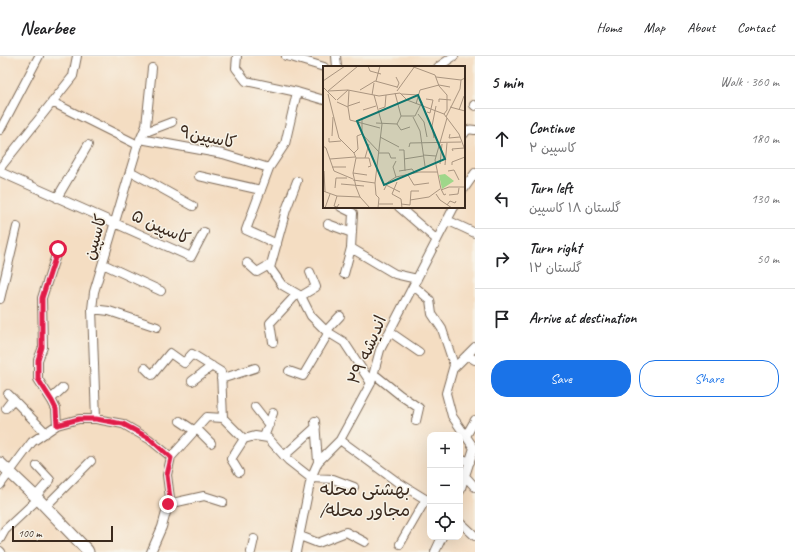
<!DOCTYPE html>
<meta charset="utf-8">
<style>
body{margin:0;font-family:Caveat,"Playpen Sans Arabic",sans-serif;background:#f2f2f2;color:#202124}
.controls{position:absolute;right:12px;bottom:12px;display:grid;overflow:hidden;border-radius:8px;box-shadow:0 4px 16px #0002}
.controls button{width:36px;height:36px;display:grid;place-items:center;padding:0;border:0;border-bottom:1px solid #e0e0e0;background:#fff;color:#202124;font:20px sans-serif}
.scale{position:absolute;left:12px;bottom:10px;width:101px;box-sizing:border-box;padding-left:4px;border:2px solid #3b2a1e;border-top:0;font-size:11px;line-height:14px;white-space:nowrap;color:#3b2a1e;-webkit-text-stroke:3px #f7f3e8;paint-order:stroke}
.stop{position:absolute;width:12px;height:12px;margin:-9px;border:3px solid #e11d48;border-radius:50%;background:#fff}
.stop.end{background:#e11d48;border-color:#fff;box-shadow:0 1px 4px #0008}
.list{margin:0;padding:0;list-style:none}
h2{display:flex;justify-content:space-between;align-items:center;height:52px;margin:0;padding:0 16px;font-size:17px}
h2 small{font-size:13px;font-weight:400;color:#757577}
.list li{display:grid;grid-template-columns:26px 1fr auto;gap:12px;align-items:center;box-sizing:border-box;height:60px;padding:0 16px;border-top:1px solid #e0e0e0}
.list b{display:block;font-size:15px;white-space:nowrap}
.list p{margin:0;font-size:13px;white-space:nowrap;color:#757577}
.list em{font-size:13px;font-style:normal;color:#757577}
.actions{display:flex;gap:8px;padding:12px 16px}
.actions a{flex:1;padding:9px 0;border:1px solid #1a73e8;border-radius:16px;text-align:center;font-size:14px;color:#1a73e8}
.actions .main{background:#1a73e8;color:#fff}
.icon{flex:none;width:22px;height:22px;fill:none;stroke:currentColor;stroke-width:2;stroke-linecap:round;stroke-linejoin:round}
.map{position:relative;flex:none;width:475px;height:496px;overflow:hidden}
header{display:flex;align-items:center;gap:24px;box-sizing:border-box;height:56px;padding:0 20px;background:#fff;border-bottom:1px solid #e0e0e0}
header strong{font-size:19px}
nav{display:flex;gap:22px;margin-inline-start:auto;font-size:14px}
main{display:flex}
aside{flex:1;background:#fff}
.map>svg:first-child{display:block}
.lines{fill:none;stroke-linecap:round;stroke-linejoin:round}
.minor-casing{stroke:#7c6957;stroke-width:10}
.major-casing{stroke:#7c6957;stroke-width:13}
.minor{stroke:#fff;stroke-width:8}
.major{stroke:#fff;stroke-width:11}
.route{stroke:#e11d48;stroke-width:5}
.labels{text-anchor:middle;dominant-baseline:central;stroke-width:3;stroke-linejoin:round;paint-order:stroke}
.street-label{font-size:17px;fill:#3b2a1e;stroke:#f7f3e8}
.neighbourhood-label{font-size:18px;fill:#3b2a1e;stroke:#f7f3e8}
.inset-road{fill:none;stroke:#aa9580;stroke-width:1}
.view{fill:#0f766e;fill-opacity:0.15;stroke:#0f766e;stroke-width:2}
.inset-edge{fill:none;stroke:#3b2a1e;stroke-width:2}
</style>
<header>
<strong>Nearbee</strong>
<nav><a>Home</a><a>Map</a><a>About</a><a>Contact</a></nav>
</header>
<main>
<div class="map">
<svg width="475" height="496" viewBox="0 0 475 496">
<rect width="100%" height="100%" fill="#f7f3e8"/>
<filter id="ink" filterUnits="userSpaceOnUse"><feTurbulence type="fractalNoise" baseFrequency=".025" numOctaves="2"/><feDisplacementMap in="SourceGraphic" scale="8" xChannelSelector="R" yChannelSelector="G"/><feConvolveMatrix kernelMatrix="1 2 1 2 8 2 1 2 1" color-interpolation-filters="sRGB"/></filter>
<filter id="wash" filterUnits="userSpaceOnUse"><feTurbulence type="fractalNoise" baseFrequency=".012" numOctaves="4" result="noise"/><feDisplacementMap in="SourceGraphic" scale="16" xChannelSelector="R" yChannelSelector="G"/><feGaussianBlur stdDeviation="0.9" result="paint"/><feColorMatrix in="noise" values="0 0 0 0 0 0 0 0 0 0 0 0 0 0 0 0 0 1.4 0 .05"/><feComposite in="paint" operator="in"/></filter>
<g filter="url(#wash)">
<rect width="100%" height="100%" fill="#f4ddc2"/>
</g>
<g filter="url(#ink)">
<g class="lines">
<defs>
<path id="minor" d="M237,0L236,12L246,25L297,36L324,44
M286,0L291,1L324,11
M336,0L337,11
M438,11L454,0
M52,46L138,89
M474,49L475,50
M0,74L39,0
M143,77L172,66
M464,78C467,73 470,73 475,74
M140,83L223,98L269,112
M0,112L73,20L77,0
M130,115L193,150
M0,116L191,201L204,176
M199,120L261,134
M297,125L286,154L270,212L282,229L301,240L311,260L326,275L344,286L371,327
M464,133L475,117
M57,142L88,89
M341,151L353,157L351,192L395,218L417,223
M399,151L437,184
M447,164L475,177
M328,168L352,177
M277,188L246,174L269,112L285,88L297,36
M247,207L257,216L271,208
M103,208L161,235
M344,218L351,192
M414,230L430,244L432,258L442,273L454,309L446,337L452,360L474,392L460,435
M301,240L316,231L310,216
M0,243L17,171
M92,253L109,255L157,271
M326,275L340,260
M390,276L419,296
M273,286L270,267L297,238
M467,299L475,304
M145,312L152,319L170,297L184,307L192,298L221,316L223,362
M453,313L475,291
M289,315L303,320L329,276
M374,318L400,339L419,352L416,365
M221,323L255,312
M192,325L212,310
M8,338L46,377
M51,343L63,332
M255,351L269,369
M6,352L13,343
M96,363L92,253L94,236L138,89L146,70L152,12
M180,365L195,375
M315,365L318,406
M57,369L56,353L52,345L38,323V304L43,291L42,242L58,193
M197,373L211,387
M466,380L475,364
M264,381L273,357
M340,384L396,425L430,446
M284,400L316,371
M460,402L470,406
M239,416L231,403L244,383
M465,420L475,431
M311,422L333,423L354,431
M0,429L32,386L57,369L79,363H96L123,368L149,383L171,401
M35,441L50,424L37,410
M168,448L204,440L223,446
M45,451L91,405
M460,466L475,480
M300,480L318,487L346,476L365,486
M0,483L5,474L38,443
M400,488L426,443
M0,495L1,496
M151,496L162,471L170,442L167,419L171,401L207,361L223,362L244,383L255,380L268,382L288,404L311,422
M251,496L254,483
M296,496L311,422L318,406L340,384L371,327L380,294L454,151
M435,496L442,481"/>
<path id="major" d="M0,407L38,443L87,494L88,496"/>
</defs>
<!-- minor casing -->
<use href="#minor" class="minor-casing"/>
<!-- major casing -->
<use href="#major" class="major-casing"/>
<!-- minor -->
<use href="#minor" class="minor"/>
<!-- major -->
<use href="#major" class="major"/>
</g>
</g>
<g class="lines" filter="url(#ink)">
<!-- route -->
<path class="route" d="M58,193L42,242V291L38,304V323L52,345L56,353L57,369L79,363H96L123,368L149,382L171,402L167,419L170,442L168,448"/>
</g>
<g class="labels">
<!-- street labels -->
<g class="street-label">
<text transform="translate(208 81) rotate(12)">کاسپین۹</text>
<text transform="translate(161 171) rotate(24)">کاسپین ۵</text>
<text transform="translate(95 181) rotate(-74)">کاسپین</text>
<text transform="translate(367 294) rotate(-67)">اندیشه ۲۹</text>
</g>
<!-- neighbourhood labels -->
<g class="neighbourhood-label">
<text x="365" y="433">بهشتی محله<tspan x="365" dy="21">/مجاور محله</tspan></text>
</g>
</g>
<!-- overview -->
<g transform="translate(323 10)">
<rect width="142" height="142" fill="#f4ddc2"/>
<path d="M122,108L131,115L119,123L116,109Z" fill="#9fd78a"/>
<path class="inset-road" d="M45,0L47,5L58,8M88,0L112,9L116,20L124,29V44L121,48M73,11L76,17L74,22M113,11L138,14L142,12M0,15L22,0M53,15L57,0M0,21L13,34M37,24L52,15L74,21M5,25L25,24M5,25L35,0M74,25L92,0M72,27L78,50M5,28L16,72L31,87L33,92L30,107L33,121L37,131L47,142M78,28L96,29M49,29L51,17M51,29L59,58L52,117L53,129L56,132L55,142M103,33L110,34L107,47L104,46M14,34L25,24L56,30L77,27L84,34L121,48L136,68L142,84M14,36L25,41L27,54L57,62M116,36V33L128,34M93,38L97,24L116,19L127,21M25,40L37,36M25,41L26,24M127,41L142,45M56,43L62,41L63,29M40,44L53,40M136,44L141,30M95,48L101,56L104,71M78,50H92L99,36M90,51L97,65L102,100M123,51L137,23L138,14M39,52V68L56,86M53,57L74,58L78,50M74,58L78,64L87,61M127,68L126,72L137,71M9,70L10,51M57,71L76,81M6,72V76L18,75M111,72L109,60L113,40M0,80L3,82L11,105L30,113M86,81L87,77L138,76M76,84H81L82,105M130,85L129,83L141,82M31,87L35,83L34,70L39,68M56,87H66L68,92H73M100,89L113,90M33,92H46L48,100L45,101M42,92L46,78M7,93L32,91M81,93L100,90M117,98L119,78M122,99L124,77M129,99V96L142,91M9,101H23M1,105L2,126M76,105L89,103L92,107M125,105L131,104L136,114M30,107L44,109M85,109L91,119L106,117M73,111L70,101L73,95M30,114L52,117M74,116L69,128L78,133L79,142M18,118L41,120M63,119L77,126M12,122L13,112H24M61,124L65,116L73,111L96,106H114M118,124L126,121H142M0,125L14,130L37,131M113,128L117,134L129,142M123,128L121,129L118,123L112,94L124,52M126,129L135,128L136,122M14,130L11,140L14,141L16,138M87,134L106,131L117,123M56,138H70M78,138L87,139L88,125H96M124,139L127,135L132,137L133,135M2,142L7,128"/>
<path class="view" d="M95,29L122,93L61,119L34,55Z"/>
<rect width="142" height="142" class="inset-edge"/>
</g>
</svg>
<div class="controls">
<button>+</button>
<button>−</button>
<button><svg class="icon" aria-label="locate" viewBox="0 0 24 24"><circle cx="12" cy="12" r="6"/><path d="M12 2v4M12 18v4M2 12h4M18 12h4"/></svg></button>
</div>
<div class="scale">100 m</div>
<div class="stop" style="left:58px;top:193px"></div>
<div class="stop end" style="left:168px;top:448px"></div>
</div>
<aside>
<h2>5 min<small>Walk · 360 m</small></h2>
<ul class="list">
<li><svg class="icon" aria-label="ahead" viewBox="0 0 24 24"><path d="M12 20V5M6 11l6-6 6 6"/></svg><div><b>Continue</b><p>کاسپین ۲</p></div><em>180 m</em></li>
<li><svg class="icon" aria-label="left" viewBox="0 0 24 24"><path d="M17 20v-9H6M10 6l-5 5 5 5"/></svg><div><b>Turn left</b><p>گلستان ۱۸ کاسپین</p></div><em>130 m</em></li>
<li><svg class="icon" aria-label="right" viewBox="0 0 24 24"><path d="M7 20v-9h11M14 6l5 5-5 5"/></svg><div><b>Turn right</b><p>گلستان ۱۲</p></div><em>50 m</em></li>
<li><svg class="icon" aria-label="arrive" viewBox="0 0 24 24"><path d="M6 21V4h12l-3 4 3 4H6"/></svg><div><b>Arrive at destination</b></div></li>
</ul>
<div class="actions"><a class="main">Save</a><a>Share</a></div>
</aside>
</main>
